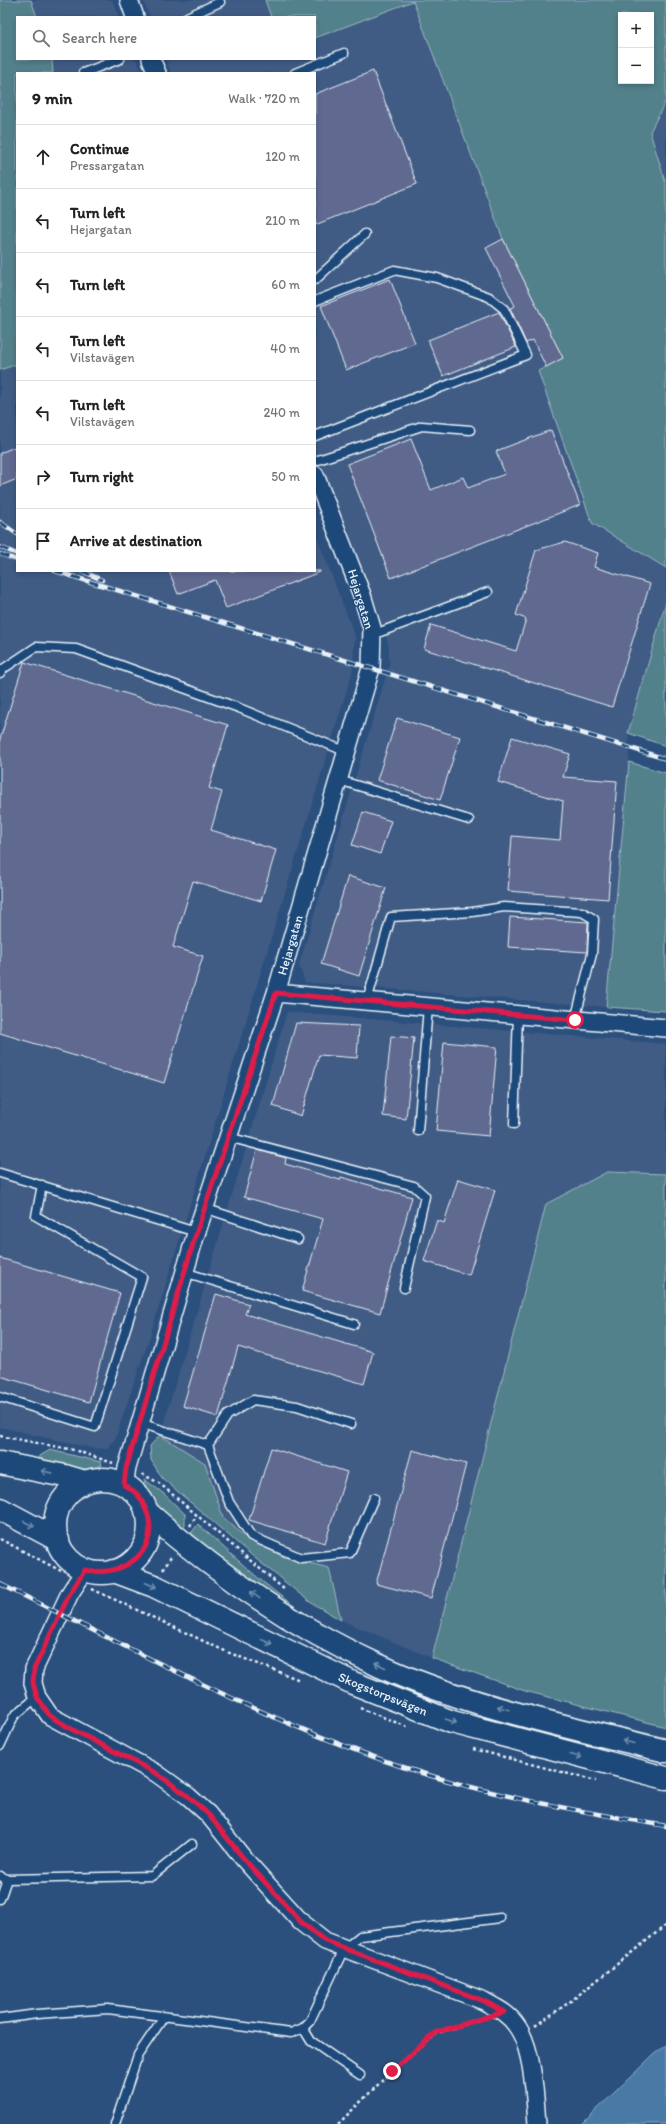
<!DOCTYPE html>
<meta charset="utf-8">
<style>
body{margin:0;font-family:Itim,sans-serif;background:#f6f6f6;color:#222}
.controls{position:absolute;right:12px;top:12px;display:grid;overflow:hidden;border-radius:0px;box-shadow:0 2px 6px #0003}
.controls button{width:36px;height:36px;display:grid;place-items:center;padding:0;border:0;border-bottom:1px solid #e0e0e0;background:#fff;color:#222;font:20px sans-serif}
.stop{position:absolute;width:12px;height:12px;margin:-9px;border:3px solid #e11d48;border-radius:50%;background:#fff}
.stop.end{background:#e11d48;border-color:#fff;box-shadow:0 1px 4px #0008}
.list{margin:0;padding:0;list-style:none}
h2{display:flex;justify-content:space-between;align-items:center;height:52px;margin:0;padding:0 16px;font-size:17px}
h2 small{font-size:13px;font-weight:400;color:#767676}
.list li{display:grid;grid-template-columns:26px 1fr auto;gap:12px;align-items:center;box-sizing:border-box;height:64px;padding:0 16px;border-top:1px solid #e0e0e0}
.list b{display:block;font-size:15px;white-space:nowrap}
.list p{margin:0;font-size:13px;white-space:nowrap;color:#767676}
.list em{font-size:13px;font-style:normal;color:#767676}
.icon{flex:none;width:22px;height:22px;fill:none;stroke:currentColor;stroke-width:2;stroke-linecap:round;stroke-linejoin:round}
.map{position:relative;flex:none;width:666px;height:2124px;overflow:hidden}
.search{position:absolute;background:#fff;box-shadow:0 2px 6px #0003;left:16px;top:16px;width:300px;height:44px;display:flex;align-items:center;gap:10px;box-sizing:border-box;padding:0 14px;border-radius:0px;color:#767676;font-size:15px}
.panel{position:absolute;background:#fff;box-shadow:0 2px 6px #0003;left:16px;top:72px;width:300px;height:500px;border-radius:0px}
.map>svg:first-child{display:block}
.built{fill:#3f5b85}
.green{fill:#52818b;stroke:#9db9c2;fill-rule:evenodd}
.water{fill:#497aa6;stroke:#89aac7}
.building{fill:#616a90;stroke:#e8f1f8}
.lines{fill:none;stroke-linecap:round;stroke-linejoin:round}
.lane-casing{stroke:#e8f1f8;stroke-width:11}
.street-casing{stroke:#e8f1f8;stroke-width:20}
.secondary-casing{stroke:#e8f1f8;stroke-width:25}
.path{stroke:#e8f1f8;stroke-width:2.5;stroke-dasharray:3 3;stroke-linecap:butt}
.lane{stroke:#1f4a7a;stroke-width:8}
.street{stroke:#1f4a7a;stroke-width:17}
.secondary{stroke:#1f4a7a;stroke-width:22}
.rail-casing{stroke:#e8f1f8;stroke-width:4.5}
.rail{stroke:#1f4a7a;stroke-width:3;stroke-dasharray:9;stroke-linecap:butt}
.oneway{stroke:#6f8dac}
.route{stroke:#e11d48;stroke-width:5}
.labels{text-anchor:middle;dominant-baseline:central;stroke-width:3;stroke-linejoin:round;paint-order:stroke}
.street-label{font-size:13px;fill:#e8f1f8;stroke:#1f4a7a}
</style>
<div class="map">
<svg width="666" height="2124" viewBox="0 0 666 2124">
<rect width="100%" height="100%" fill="#2c507e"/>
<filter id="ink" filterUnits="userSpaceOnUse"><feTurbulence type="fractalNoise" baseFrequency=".025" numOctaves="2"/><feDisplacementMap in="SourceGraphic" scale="8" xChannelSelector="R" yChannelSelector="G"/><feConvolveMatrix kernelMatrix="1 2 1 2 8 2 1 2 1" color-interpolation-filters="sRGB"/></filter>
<g filter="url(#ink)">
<!-- built -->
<path class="built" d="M0,0H112L119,17H17V59H136L142,73H17V571H315V532L355,636L352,673L151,1333L115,1439L107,1449L91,1448L0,1427Z
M143,0H265L271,17H150Z
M412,0L503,239L563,358L546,367L592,523L666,568V602L628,733L629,762L606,1007L305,982L299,965L389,666V646L375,602L315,449V73H171L166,59H315V38Z
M666,100V184L650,132Z
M287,1012L666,1044V1174L607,1172L546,1204L432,1658L341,1620L329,1568L284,1557L246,1538L223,1517L205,1463L160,1435Z"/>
<!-- green -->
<path class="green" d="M0,0H31L37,17H17V59H52L53,73H17V364L0,370Z
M265,0H666V100L650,132L666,184V568L592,523L538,371L563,358L503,239L413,1L315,38V17H271ZM621,15H651V81H621Z
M666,602V746L628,733Z
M629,762L666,773V1011L606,1007Z
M607,1172L666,1174V1727L525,1691L432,1658L546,1204Z
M160,1435L205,1463L223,1517L246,1538L284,1557L329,1568L341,1620L310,1602L256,1559L162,1478L151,1460L150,1446Z
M50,1450L101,1462L102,1465C82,1474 60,1466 39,1462L40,1456Z
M144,1479L163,1493L185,1514V1525L180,1533L147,1492Z
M198,1524C240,1562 282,1603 333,1630C434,1686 555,1711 666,1738V1743L478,1694L409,1670L310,1622L187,1539Z"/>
<!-- water -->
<path class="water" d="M666,2045V2124H582L653,2055Z"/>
<!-- building -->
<path class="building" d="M373,71L417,184L315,225V94Z
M503,239L563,358L546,367L533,340L526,343L510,308L515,306L486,248Z
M390,279L415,343L346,370L321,306Z
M499,312L516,347L443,376L428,340Z
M551,430L580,505L391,578L347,464L411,439L431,490L463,477L468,488L505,474L496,451Z
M17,446V479L0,486V453Z
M565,542L598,553L594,567L650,584L612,707L424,649L431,625L516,651L526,619L516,615L536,550Z
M169,571H320V572L226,608L215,580L178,594Z
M24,662L228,725L209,788L222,792L211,830L276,850L261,901L193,881L173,947L203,956L164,1083L0,1033V739Z
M397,718L460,737L440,800L377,780Z
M512,737L570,754L563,777L617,781L608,899L508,891L512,836L560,840L563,801L498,782Z
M363,812L391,821L380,854L352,845Z
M348,876L386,888L359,976L321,964Z
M510,917L588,922L587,952L508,947Z
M296,1023L359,1026L357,1058L319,1055L301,1116L273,1106Z
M391,1036L414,1038L406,1119L383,1116Z
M444,1042L497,1047L489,1136L436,1131Z
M257,1150L286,1158L285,1164L340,1180L341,1177L412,1197L380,1313L302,1291L323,1219L244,1197Z
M458,1179L495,1190L469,1275L424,1261L437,1220L444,1223Z
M0,1258L120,1293L89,1402L0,1376Z
M216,1294L249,1304L245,1314L373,1352L364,1384L238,1347L218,1417L183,1406Z
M271,1448L347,1472L325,1543L249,1520Z
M412,1450L466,1464L431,1598L376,1584Z"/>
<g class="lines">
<defs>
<path id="lane" d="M187,17L220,2
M83,73L120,59
M295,73L344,53
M315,280L365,234
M315,301L394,270L437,278L489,297L504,309L526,355L315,436
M315,461L422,426L470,430
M372,635L488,592
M0,673L3,669L36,647L76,649L239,708L347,752
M339,780L469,820
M367,1001L391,917L472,912L504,907L582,912L594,919L592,954L575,1020
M514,1124L518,1015
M418,1131L428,1007
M228,1137L414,1186L425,1196L404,1288
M0,1173L196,1232
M204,1208L298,1239
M184,1272L354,1324
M0,1397L95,1427L142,1277L36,1216L42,1185
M140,1423L208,1445L228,1415L253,1400L297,1406L351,1424
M208,1445L229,1502L251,1536L301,1558L350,1553L374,1498
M0,1746L14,1716L37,1697
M0,1876L7,1879L152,1876L192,1844
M0,1899L7,1879
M0,2019L37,2014L108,2009L291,2033L303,2028L310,2021L344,1949L360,1936L500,1918
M303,2028L311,2041L360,2075
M115,2124L138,2055L163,2018"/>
<path id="street" d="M129,0L135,17
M151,59L157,73
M276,993L666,1028
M124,1485L127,1468L195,1237L276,993L371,668L372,628L362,595L315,475
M85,1570L70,1593L34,1669L33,1683L37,1697L50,1716L156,1773L188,1796L208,1814L244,1859L301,1922L325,1941L484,2001C496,2008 508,2013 516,2025C533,2047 535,2097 537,2124"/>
<path id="secondary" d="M0,1463L65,1476L85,1482
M55 1526a47 47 0 1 1 94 0a47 47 0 1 1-94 0Z
M0,1509L58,1540
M146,1511C216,1573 294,1627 380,1666C470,1707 570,1727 666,1751
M114,1571L154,1586L353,1683L452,1722L666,1778"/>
</defs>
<!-- lane casing -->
<use href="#lane" class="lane-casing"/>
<!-- street casing -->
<use href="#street" class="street-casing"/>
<!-- secondary casing -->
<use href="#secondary" class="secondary-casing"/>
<!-- path -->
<path class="path" d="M0,1436L74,1450L113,1463
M142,1474L159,1483L285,1590
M190,1526L196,1516
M0,1539L63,1572
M163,1570L171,1557
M92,1589L227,1652L300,1680
M360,1708L410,1728
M473,1749L596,1781
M535,2026L571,2001L666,1925
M338,2124L392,2071L437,2033L480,2019"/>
<!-- lane -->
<use href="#lane" class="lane"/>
<!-- street -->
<use href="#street" class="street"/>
<!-- secondary -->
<use href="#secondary" class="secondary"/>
<defs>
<path id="rail" d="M0,522L17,534
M0,547L17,554
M0,554L17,560
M55,571L666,759
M82,571L102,580
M0,1584C139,1652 276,1728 425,1774C503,1798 585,1812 666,1826"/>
</defs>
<!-- rail casing -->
<use href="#rail" class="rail-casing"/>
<!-- rail -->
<use href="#rail" class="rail"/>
</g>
<!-- one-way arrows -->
<defs><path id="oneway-shaft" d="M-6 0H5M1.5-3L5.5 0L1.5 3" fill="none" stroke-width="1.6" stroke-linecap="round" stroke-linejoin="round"/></defs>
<g class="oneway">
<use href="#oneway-shaft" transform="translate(47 1472) rotate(-169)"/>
<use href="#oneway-shaft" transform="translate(29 1524) rotate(27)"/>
<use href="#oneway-shaft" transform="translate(151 1585) rotate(23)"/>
<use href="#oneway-shaft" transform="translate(255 1595) rotate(-144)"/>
<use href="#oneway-shaft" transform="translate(267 1642) rotate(25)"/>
<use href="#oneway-shaft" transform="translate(380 1665) rotate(-156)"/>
<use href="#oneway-shaft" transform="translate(503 1708) rotate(-163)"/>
<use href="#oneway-shaft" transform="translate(451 1721) rotate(19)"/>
<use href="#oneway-shaft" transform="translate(628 1742) rotate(-166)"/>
<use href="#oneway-shaft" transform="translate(576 1756) rotate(14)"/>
</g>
</g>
<g class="lines" filter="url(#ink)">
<!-- route -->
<path class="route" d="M392,2071L437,2032L504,2012L484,2001L325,1941L301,1922L244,1859L208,1814L188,1796L156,1773L73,1730L50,1716L37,1697L33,1683L34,1669L70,1593L85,1570C119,1578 159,1555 148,1515C145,1508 142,1499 137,1494C133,1490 128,1488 124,1485L126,1468L195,1237L276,993L575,1020"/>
</g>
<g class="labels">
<!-- street labels -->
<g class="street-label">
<text transform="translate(361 599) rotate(73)">Hejargatan</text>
<text transform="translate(290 945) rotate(-74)">Hejargatan</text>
<text transform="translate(383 1694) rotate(22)">Skogstorpsvägen</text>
</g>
</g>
</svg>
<div class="controls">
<button>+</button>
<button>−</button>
</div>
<div class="stop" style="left:575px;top:1020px"></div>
<div class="stop end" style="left:392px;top:2071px"></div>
<div class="search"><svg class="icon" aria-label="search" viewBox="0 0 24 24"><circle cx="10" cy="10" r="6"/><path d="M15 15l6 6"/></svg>Search here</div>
<section class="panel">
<h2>9 min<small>Walk · 720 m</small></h2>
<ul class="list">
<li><svg class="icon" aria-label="ahead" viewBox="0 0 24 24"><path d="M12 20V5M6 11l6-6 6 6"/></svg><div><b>Continue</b><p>Pressargatan</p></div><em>120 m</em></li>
<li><svg class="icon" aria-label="left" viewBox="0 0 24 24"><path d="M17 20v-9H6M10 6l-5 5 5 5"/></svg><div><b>Turn left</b><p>Hejargatan</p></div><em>210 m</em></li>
<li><svg class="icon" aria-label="left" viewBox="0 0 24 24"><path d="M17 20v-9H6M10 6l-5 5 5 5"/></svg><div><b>Turn left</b></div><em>60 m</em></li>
<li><svg class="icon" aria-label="left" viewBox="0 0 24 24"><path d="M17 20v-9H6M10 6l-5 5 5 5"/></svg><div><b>Turn left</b><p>Vilstavägen</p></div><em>40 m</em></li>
<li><svg class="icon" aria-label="left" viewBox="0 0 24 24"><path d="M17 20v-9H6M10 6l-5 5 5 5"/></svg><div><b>Turn left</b><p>Vilstavägen</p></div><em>240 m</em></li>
<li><svg class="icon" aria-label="right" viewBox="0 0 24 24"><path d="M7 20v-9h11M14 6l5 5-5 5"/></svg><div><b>Turn right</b></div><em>50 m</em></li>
<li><svg class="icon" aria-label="arrive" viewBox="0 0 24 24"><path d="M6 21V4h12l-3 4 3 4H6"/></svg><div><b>Arrive at destination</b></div></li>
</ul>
</section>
</div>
